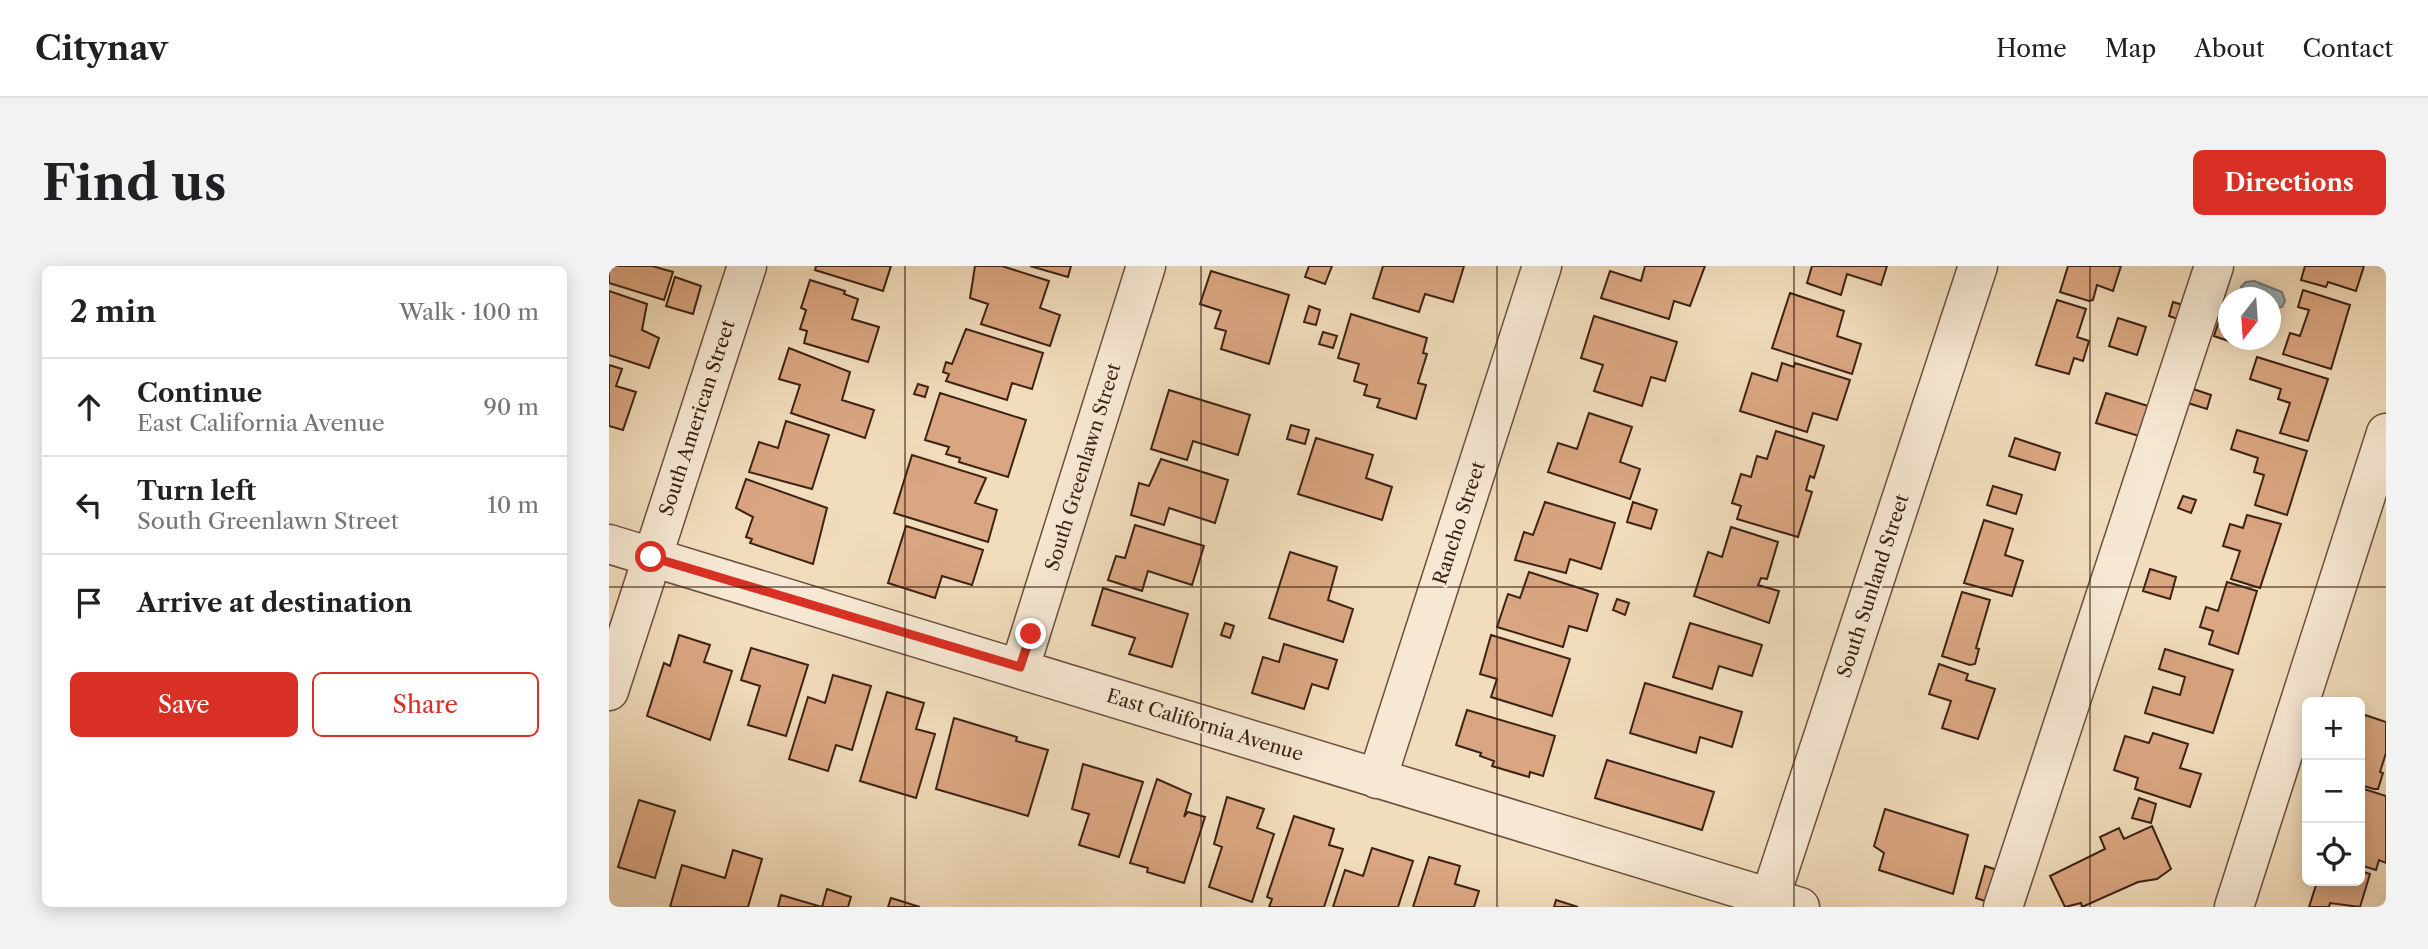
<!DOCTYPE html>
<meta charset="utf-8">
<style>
body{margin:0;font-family:"Libre Caslon Text",serif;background:#f2f2f2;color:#202124}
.controls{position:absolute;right:21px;bottom:21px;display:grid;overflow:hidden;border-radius:10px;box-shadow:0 4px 18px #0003}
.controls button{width:63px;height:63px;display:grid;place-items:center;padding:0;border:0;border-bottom:2px solid #e0e0e0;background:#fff;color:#202124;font:35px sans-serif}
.compass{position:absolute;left:1609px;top:21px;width:63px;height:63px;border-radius:50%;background:#fff;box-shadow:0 4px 18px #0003;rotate:197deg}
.stop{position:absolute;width:21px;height:21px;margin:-16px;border:5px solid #d93025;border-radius:50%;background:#fff}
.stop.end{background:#d93025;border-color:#fff;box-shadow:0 2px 7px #0008}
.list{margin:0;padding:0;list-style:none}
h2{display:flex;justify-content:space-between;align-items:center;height:91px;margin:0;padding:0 28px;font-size:30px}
h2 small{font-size:23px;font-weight:400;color:#757577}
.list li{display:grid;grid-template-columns:46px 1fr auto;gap:21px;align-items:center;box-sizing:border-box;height:98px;padding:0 28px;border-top:2px solid #e0e0e0}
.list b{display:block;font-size:26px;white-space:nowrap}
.list p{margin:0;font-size:23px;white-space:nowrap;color:#757577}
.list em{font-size:23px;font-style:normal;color:#757577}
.actions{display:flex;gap:14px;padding:21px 28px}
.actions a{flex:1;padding:16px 0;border:2px solid #d93025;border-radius:10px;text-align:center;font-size:24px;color:#d93025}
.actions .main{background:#d93025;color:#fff}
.icon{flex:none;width:38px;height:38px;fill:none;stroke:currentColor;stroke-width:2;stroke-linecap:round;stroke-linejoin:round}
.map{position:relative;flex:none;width:1777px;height:641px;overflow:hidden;border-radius:10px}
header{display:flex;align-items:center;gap:42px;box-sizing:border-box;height:98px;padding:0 35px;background:#fff;border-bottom:2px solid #e0e0e0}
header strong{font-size:33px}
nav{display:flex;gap:38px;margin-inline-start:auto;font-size:24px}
.intro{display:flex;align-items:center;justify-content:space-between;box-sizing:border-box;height:168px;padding:0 42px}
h1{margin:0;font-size:49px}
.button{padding:18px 32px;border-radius:10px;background:#d93025;color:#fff;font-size:24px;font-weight:700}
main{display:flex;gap:42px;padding:0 42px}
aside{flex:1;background:#fff;border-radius:10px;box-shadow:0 4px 18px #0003}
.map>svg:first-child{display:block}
.water{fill:#a1b8bc;stroke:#797c7a;stroke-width:2}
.building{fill:#daa681;stroke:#3d2216;stroke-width:2}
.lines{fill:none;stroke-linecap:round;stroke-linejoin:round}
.minor-casing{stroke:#6a503f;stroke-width:41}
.minor{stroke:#f6e8d3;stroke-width:38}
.route{stroke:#d93025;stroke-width:9}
.grid{fill:none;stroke:#3d2216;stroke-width:2;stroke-opacity:0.55}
.labels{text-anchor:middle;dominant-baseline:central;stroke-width:5;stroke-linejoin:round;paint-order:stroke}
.street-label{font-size:19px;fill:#3d2216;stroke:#f6e8d3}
</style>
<header>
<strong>Citynav</strong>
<nav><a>Home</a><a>Map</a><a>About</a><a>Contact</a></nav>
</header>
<div class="intro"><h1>Find us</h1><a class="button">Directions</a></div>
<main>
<aside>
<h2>2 min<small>Walk · 100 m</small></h2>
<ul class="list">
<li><svg class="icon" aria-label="ahead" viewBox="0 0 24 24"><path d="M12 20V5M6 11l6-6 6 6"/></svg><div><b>Continue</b><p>East California Avenue</p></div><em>90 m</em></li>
<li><svg class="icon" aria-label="left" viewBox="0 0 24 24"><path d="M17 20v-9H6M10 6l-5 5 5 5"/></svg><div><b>Turn left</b><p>South Greenlawn Street</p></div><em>10 m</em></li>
<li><svg class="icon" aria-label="arrive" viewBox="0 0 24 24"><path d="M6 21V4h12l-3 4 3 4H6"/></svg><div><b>Arrive at destination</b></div></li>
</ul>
<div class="actions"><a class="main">Save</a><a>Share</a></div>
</aside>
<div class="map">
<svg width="1777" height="641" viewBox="0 0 1777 641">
<rect width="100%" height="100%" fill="#f1dcbb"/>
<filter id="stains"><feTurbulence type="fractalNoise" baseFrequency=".00286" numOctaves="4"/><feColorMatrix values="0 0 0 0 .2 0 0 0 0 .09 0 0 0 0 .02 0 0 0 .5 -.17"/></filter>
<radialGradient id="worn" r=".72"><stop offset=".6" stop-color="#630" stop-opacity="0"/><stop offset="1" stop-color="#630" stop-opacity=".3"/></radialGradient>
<!-- water -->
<path class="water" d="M1645,15L1673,26L1676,35L1673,41L1662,44L1661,32L1635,31L1632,21L1637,16Z"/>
<!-- building -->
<path class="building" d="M0,0H43L64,6L55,34L0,17Z
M207,0H282L274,25L206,4Z
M366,0H393L440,15L431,42L451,49L441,80L372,58L379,38L361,32Z
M421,0H462L459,11Z
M700,0H723L716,18L696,11Z
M774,0H855L844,36L816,28L810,46L764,32Z
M1036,0H1096L1081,40L1065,35L1060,53L992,32L1001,5L1032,15Z
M1203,0H1278L1272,19L1238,8L1232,29L1198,17Z
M1459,0H1512L1504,25L1488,19L1484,34L1480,35L1451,26Z
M1696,0H1755L1747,25L1719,16L1717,21L1692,14Z
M602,5L680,29L660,98L612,83L617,65L606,62L612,45L591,38Z
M66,11L92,20L84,48L57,40Z
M201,14L236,25L235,28L249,33L243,53L270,61L259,96L195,77L198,65L191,63L197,44L192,42Z
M1694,24L1741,39L1722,103L1674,88L1681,67L1691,70L1700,44L1689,41Z
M0,25L38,38L33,64L50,72L40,102L0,89Z
M1181,27L1235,45L1228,70L1252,78L1243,108L1163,82Z
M1617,33L1619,74H1640L1637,81L1605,70Z
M1448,34L1477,43L1468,71L1480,75L1474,95L1465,92L1460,108L1427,99Z
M1564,36L1574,39L1569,53L1560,50Z
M700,40L711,44L707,59L695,56Z
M742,48L818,72L814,87L818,88L809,117L817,119L807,153L768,141L771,133L755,129L758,119L745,115L750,98L729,92Z
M985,50L1068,76L1056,115L1042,111L1033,140L985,125L994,99L972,92Z
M1509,52L1537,61L1528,89L1500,80Z
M357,63L434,87L423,123L403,117L398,134L337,115L340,108L334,106L337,96L343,98Z
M714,66L728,70L724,82L710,78Z
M180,82L241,106L233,134L265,144L256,172L182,147L191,119L170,113Z
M1648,91L1719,113L1699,175L1671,167L1681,137L1669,133L1672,123L1641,113Z
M1173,97L1185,101L1186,97L1241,114L1228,154L1204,147L1198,166L1131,145L1143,107L1168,115Z
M0,99L13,103L7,120L27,126L14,164L0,160Z
M309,118L319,121L316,131L305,128Z
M1584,123L1602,129L1598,143L1579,137Z
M560,124L641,149L629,189L584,175L578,194L542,183Z
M331,127L417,154L399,211L350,196L351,192L337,188L340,181L316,174Z
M1497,127L1539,140L1530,170L1487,157Z
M980,147L1023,161L1011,196L1031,203L1021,233L939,206L949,177L968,183Z
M177,155L220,169L203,223L140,206L150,176L169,182Z
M682,159L700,164L696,178L678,173Z
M1628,164L1698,185L1678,249L1646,239L1655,209L1645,206L1649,192L1622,183Z
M1167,165L1215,180L1205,212L1201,210L1197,224L1203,226L1189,271L1128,253L1132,240L1123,237L1132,208L1142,211L1148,190L1158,193Z
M707,172L764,189L757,212L783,221L773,254L689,228Z
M1406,172L1451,187L1446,204L1400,190Z
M303,189L377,212L366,237L388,244L379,276L285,247Z
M552,193L619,214L606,257L560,242L555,259L522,249L530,217L540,220Z
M137,213L218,242L204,298L141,277L143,273L137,271L144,251L127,242Z
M1384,220L1413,229L1407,248L1378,239Z
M1574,230L1587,234L1582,247L1569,242Z
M936,236L1006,257L992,303L961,293L957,307L906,294L915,266L924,269Z
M1024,236L1048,244L1042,263L1018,256Z
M1638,249L1672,258L1651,322L1622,313L1631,285L1614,280L1621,258L1634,262Z
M1375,254L1404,263L1396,289L1414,295L1403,330L1355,317Z
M526,259L595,280L583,319L539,305L533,325L499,314L507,290L516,292Z
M297,260L374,284L363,319L333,310L326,332L279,317Z
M1122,261L1169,276L1158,313L1152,312L1149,319L1170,325L1160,357L1085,330L1099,286L1113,291Z
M681,286L728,301L719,334L744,343L734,376L660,352Z
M1541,303L1567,311L1561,333L1534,325Z
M920,306L989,328L978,365L960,360L954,381L888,361L899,328L911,332Z
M1618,316L1648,325L1629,388L1600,378L1604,365L1591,361L1597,341L1609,345Z
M494,322L579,348L563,401L520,388L526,372L483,359Z
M1353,326L1381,334L1367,382L1370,383L1366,398L1361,399L1333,390Z
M1008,333L1020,337L1016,349L1004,344Z
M616,357L625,360L621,372L612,369Z
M1081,357L1153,379L1143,410L1110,400L1103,423L1064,411Z
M70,369L101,379L95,396L123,405L101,474L38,450L55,397L61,400Z
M882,369L961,393L943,450L882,431L888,413L871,408Z
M675,378L728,394L719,423L703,418L695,443L643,427L654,391L670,396Z
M142,382L199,399L177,470L139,459L151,420L132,414Z
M1556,383L1624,404L1604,467L1536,447L1544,421L1571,429L1576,411L1550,403Z
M1330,398L1359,408L1357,414L1386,423L1369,473L1333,462L1342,435L1320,428Z
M224,409L262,420L243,484L227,479L219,505L180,493L199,431L216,437Z
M1036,417L1133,446L1123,481L1091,471L1087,487L1021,467Z
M278,426L315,437L307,463L326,468L307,532L251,515Z
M858,444L946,470L934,510L921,506L920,511L883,500L885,495L871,490L872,487L847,479Z
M1756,449L1777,456V487L1771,506L1774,507L1769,523H1765L1751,519V465Z
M345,452L408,471L407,475L439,484L419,550L327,523Z
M1544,467L1579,478L1571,502L1592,508L1581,541L1526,523L1529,512L1505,504L1516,470L1540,477Z
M998,494L1105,526L1093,564L986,532Z
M474,498L534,516L510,591L470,579L480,548L463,543Z
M548,513L582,528L575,551L579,546L596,551L575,617L538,606L539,602L521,597Z
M1755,523L1777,530V597L1770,594L1767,604L1751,599V538Z
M618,531L655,543L648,562L665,568L643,636L600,621L613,581L605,578Z
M1530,532L1547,538L1542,557L1523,552Z
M30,534L66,545L46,612L9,601Z
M1276,543L1359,569L1344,628L1270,604L1275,587L1265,580Z
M685,550L725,563L720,579L734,583L715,641H660L663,633L658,631Z
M1543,560L1562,603L1548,613L1529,616L1473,641L1472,637L1456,641L1441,610L1496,583L1491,571L1510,562L1515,573Z
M763,582L804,595L789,641H724L736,604L754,610Z
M124,584L153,593L139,641H61L73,599L116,612Z
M820,591L851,600L846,618L870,625L865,641H804Z
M1376,600L1391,605L1382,637L1367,632Z
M1751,605L1761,608L1751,641L1721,637L1720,641H1700L1707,619L1705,615H1751Z
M218,623L242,631L239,641H213Z
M172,629L213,641H169Z
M282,632L311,641H279Z
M947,634L969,641H945Z"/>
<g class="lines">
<defs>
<path id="minor" d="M0,278L1191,641
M411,401L537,0
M0,425L138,0
M768,513L933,0
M1158,641L1369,0
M1394,641L1605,0
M1625,641L1777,167"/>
</defs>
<!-- minor casing -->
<use href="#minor" class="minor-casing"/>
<!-- minor -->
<use href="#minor" class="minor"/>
</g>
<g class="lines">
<!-- route -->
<path class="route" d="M42,291L411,401L422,368"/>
</g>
<!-- grid -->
<path class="grid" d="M296,0V641M592,0V641M888,0V641M1185,0V641M1481,0V641M0,321H1777"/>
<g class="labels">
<!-- street labels -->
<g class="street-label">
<text transform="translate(88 152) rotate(-72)">South American Street</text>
<text transform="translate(474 201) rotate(-73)">South Greenlawn Street</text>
<text transform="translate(850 257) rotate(-72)">Rancho Street</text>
<text transform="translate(1264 320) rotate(-72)">South Sunland Street</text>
<text transform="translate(596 459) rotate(17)">East California Avenue</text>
</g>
</g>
<rect width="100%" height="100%" filter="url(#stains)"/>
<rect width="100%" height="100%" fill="url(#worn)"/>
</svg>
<div class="controls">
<button>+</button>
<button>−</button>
<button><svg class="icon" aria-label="locate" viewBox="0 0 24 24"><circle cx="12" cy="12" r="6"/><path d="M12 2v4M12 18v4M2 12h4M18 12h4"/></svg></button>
</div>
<svg class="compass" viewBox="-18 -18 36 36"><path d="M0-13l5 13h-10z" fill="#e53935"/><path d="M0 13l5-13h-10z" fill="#757577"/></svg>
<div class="stop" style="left:42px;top:291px"></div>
<div class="stop end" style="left:422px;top:368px"></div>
</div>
</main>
